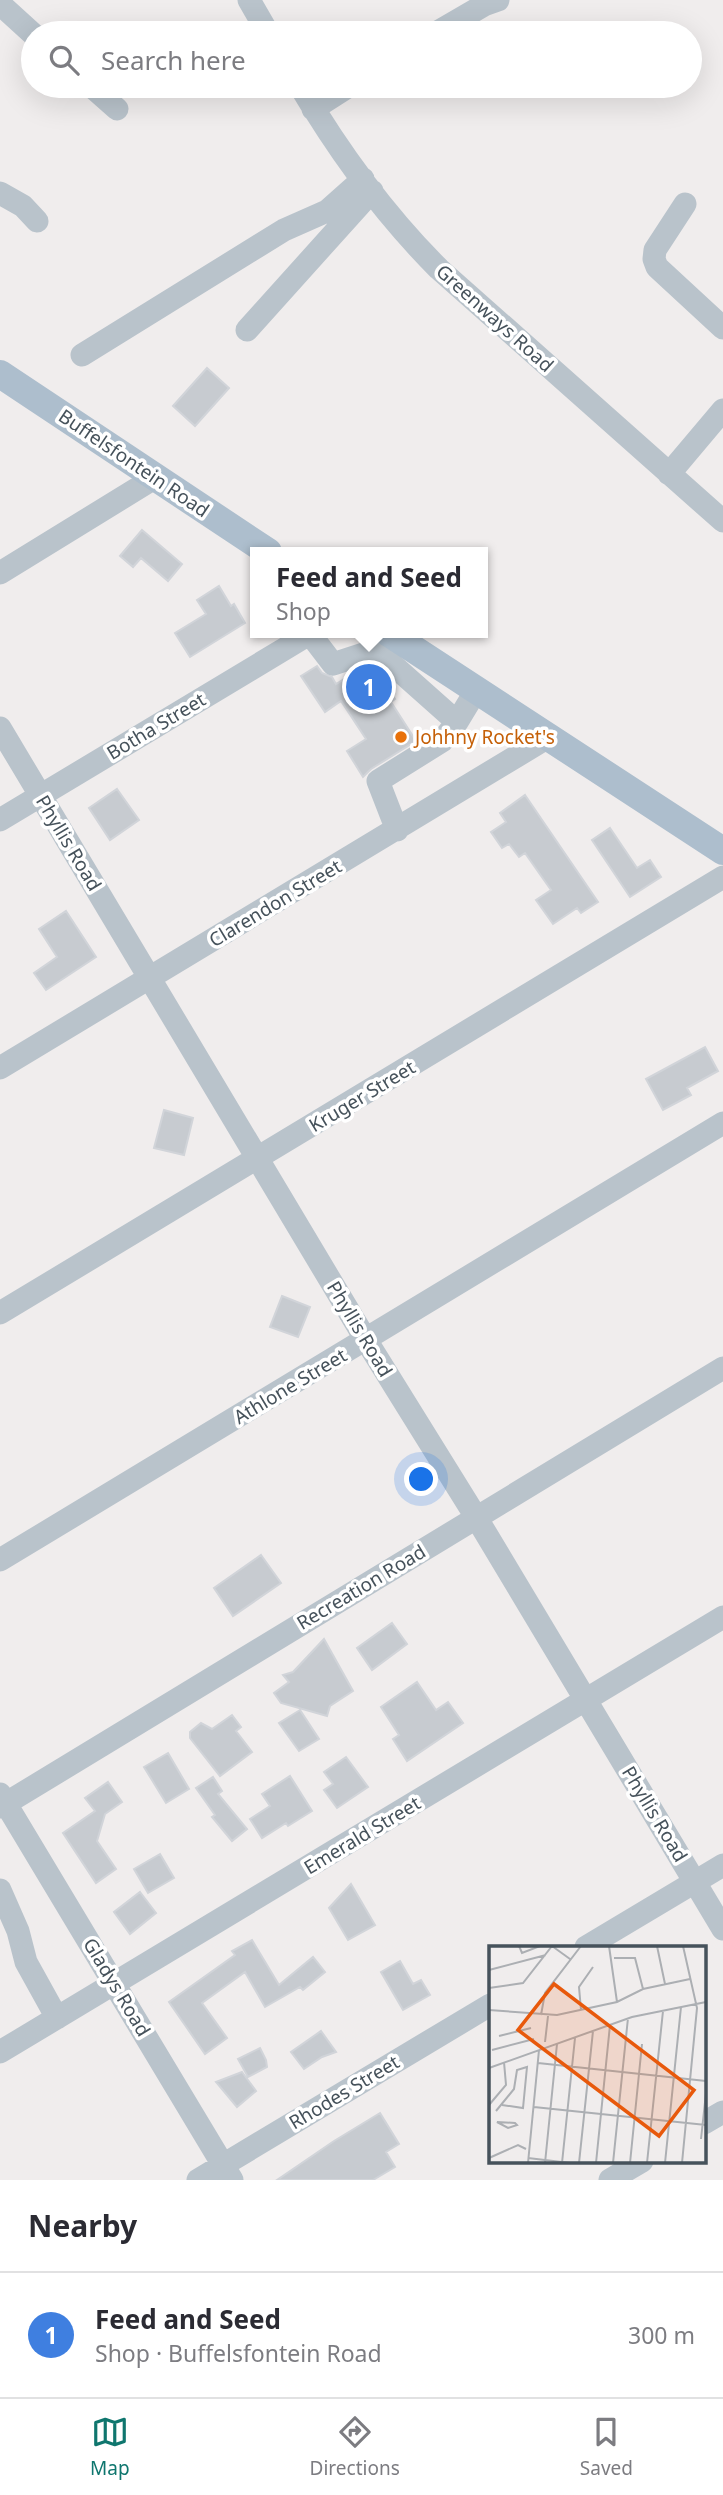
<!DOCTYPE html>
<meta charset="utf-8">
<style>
body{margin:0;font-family:"Noto Sans",sans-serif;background:#f7f7f7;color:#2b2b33}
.you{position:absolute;left:422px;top:1480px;width:24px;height:24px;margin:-18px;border:5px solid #fff;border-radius:50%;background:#1a73e8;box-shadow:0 0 0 10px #1a73e833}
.badge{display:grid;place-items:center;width:46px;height:46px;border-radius:50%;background:#0f766e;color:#fff;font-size:23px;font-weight:700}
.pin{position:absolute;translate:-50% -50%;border:4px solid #fff;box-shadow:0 2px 7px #0006}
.popup{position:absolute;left:250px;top:547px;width:238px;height:91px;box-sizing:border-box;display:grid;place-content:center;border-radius:0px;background:#fff;filter:drop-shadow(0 2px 5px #0005);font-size:23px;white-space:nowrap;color:#7c7c81}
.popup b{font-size:26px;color:#2b2b33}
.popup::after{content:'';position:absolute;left:50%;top:100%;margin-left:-14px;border:14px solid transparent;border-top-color:#fff}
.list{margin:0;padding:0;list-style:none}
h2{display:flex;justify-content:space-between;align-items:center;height:91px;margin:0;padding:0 28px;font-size:30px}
h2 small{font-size:23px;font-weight:400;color:#7c7c81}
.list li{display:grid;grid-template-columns:46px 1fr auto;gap:21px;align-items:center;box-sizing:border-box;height:126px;padding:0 28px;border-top:2px solid #e1e1e2}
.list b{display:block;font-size:26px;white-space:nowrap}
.list p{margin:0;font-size:23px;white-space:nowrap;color:#7c7c81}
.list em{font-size:23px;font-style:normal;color:#7c7c81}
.icon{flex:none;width:38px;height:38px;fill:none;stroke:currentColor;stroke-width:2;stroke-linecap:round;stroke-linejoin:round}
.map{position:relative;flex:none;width:723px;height:2180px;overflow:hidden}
.search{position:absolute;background:#fff;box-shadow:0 7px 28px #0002;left:21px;right:21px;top:21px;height:77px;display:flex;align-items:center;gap:18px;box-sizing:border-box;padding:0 24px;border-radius:38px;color:#7c7c81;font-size:26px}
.sheet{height:217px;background:#fff}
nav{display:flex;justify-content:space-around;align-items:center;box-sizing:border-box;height:98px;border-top:2px solid #e1e1e2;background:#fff;font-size:19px;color:#7c7c81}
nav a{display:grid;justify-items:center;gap:4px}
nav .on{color:#0f766e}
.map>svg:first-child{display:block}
.building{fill:#c7cbd0;stroke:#d1d4d9;stroke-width:2}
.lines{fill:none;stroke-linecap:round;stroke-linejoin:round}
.minor{stroke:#b9c3cb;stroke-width:23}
.major{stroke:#adbecd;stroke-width:28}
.food-dot{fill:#e8710a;stroke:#fff;stroke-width:2.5}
.labels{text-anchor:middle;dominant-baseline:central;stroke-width:7;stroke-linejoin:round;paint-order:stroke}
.street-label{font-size:19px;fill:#46525b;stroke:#fff}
.food-label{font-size:19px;fill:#c56008;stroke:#fff;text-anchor:start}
.inset-road{fill:none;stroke:#acafb3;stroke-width:2}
.view{fill:#e8590c;fill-opacity:0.15;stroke:#e8590c;stroke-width:3.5}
.inset-edge{fill:none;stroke:#46525b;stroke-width:3.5}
</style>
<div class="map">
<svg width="723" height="2180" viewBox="0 0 723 2180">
<rect width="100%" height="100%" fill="#f0eded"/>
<!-- building -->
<path class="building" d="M207,368L229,388L195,426L173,406Z
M142,530L182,564L168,581L141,558L133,567L120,556Z
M219,586L231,606L234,604L245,623L190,657L175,633L206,614L197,600Z
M317,666L322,673L332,677L336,684L357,671L373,666L395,699L391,702L416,741L371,769L363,777L347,751L366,739L341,701L325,712L301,676Z
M117,789L139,820L110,840L89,808Z
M525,795L598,902L581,913L577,908L553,924L536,900L551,890L525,853L519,857L509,844L502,848L491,832L506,822L500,813Z
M610,828L637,868L650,860L661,877L630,897L592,840Z
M66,911L96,957L46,990L34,973L57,957L39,929Z
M705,1047L718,1071L687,1088L691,1095L663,1110L646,1079Z
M164,1110L193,1118L184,1155L154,1148Z
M282,1296L310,1307L298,1337L270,1327Z
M261,1555L281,1583L233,1616L214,1588Z
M392,1623L407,1644L372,1670L357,1648Z
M324,1639L353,1691L330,1706L327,1716L281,1703L274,1693L289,1682L283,1675L293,1672Z
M417,1682L436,1710L448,1702L463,1723L407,1761L393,1739L399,1735L381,1707Z
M300,1710L319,1739L299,1751L279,1723Z
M232,1715L241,1727L236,1731L252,1752L220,1776L190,1738V1732L201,1723L212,1729Z
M168,1753L189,1789L166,1803L144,1767Z
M346,1757L368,1787L337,1808L324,1790L333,1784L324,1772Z
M290,1776L312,1811L288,1826L286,1823L262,1838L250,1819L270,1806L262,1794Z
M213,1777L222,1791L218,1794L247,1829L232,1841L212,1817L215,1815L196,1788Z
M108,1782L122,1802L105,1814L97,1841L116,1869L96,1883L63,1833L95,1811L85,1798Z
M160,1854L174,1878L148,1893L134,1869Z
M351,1884L375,1925L348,1940L329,1908Z
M140,1892L156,1913L130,1934L114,1912Z
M252,1940L279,1985L313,1957L325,1972L303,1990L300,1987L265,2007L245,1972L202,2003L227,2038L205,2054L169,2002L235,1955L232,1951Z
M400,1961L413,1984L421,1980L430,1995L403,2010L381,1972Z
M321,2031L336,2052L322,2057L304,2069L291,2052Z
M260,2048L266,2060L267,2067L248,2077L238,2059Z
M242,2072L256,2091L237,2107L216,2082Z
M380,2113L399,2144L386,2152L395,2167L373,2180H277L334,2141Z"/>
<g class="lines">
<!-- minor -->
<path class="minor" d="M249,0L268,33
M0,4L33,34
M436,33L484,5L498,0
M91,86L117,109
M300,86C339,152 385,215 439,269L723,521
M313,109L349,86
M0,193L23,206L37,221
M685,204L655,250L654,259L657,267L723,328
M247,330L372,191
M82,355L284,230L327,211L363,179
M669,474L723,410
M0,573L156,477
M310,634L333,664L376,650L457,722
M0,728L366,1340L476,1517L723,1929
M0,820L311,633
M397,830L378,781L442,741L457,722L477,689
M0,1068L550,736
M0,1313L723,877
M0,1560L723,1123
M0,1794L232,2180
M0,1807L723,1368
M0,1890L18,1931L26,1962L57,2018
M586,1947L723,1865
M0,2052L723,1617
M704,2123L723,2112
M198,2180L490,2005
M610,2180L642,2161"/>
<!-- major -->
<path class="major" d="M0,374L268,552
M389,633L723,851"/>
</g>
<!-- markers -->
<circle class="food-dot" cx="401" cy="737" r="7"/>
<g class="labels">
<!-- street labels -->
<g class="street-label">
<text transform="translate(495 318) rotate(42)">Greenways Road</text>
<text transform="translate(134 463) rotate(34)">Buffelsfontein Road</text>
<text transform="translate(156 726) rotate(-31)">Botha Street</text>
<text transform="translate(69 843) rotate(59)">Phyllis Road</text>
<text transform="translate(275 903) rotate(-31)">Clarendon Street</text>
<text transform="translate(362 1096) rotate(-31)">Kruger Street</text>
<text transform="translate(360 1329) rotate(59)">Phyllis Road</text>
<text transform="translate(290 1386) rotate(-31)">Athlone Street</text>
<text transform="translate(361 1587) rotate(-31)">Recreation Road</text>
<text transform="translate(655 1814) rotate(59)">Phyllis Road</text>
<text transform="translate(362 1835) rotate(-31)">Emerald Street</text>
<text transform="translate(117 1987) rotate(59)">Gladys Road</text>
<text transform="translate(344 2092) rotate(-31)">Rhodes Street</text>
</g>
<!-- food labels -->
<g class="food-label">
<text x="415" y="737">Johhny Rocket's</text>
</g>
</g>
<!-- overview -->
<g transform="translate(489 1946)">
<rect width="217" height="217" fill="#f0eded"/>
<path class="inset-road" d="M30,0L33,7L51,0M63,0L81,13M120,0L128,56M168,0L176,38M125,12H146L154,43M0,24L57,9M0,42L34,37L63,0M0,64L68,69L128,56L154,43L201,33M92,64L90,41L104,21M52,69L56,47L92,0M10,90L42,82M56,96L59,70M3,104L45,93M49,117L217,135M0,122L143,71L217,56M0,159L17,139L15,116M45,161L217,179M7,165L25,143L28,124L38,121L34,162L13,159M8,176L26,177L28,179L19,182ZM212,193L217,147M0,212L29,199L37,203M39,212L81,217M39,217L50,104M56,217L68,98M73,217L86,92M90,217L104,85M107,217L121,79M124,217L139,72M141,217L153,98M158,217L174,65M176,217L192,61M193,217L208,62L194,0"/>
<path class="view" d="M65,38L205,144L170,190L29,84Z"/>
<rect width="217" height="217" class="inset-edge"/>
</g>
</svg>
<div class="you"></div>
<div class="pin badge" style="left:369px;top:687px;background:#3f7fe0">1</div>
<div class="popup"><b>Feed and Seed</b>Shop</div>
<div class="search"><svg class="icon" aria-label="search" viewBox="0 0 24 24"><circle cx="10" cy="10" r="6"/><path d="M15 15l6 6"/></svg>Search here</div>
</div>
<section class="sheet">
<h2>Nearby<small></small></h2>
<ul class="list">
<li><span class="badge" style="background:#3f7fe0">1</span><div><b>Feed and Seed</b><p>Shop · Buffelsfontein Road</p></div><em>300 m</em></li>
</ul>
</section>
<nav>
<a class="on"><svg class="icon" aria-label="map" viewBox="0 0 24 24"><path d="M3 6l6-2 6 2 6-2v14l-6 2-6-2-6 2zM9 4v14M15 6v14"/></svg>Map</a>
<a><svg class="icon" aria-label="directions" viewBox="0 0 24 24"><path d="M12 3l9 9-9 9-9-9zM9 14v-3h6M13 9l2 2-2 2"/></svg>Directions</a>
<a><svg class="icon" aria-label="saved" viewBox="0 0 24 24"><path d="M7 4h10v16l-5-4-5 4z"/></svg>Saved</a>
</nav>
